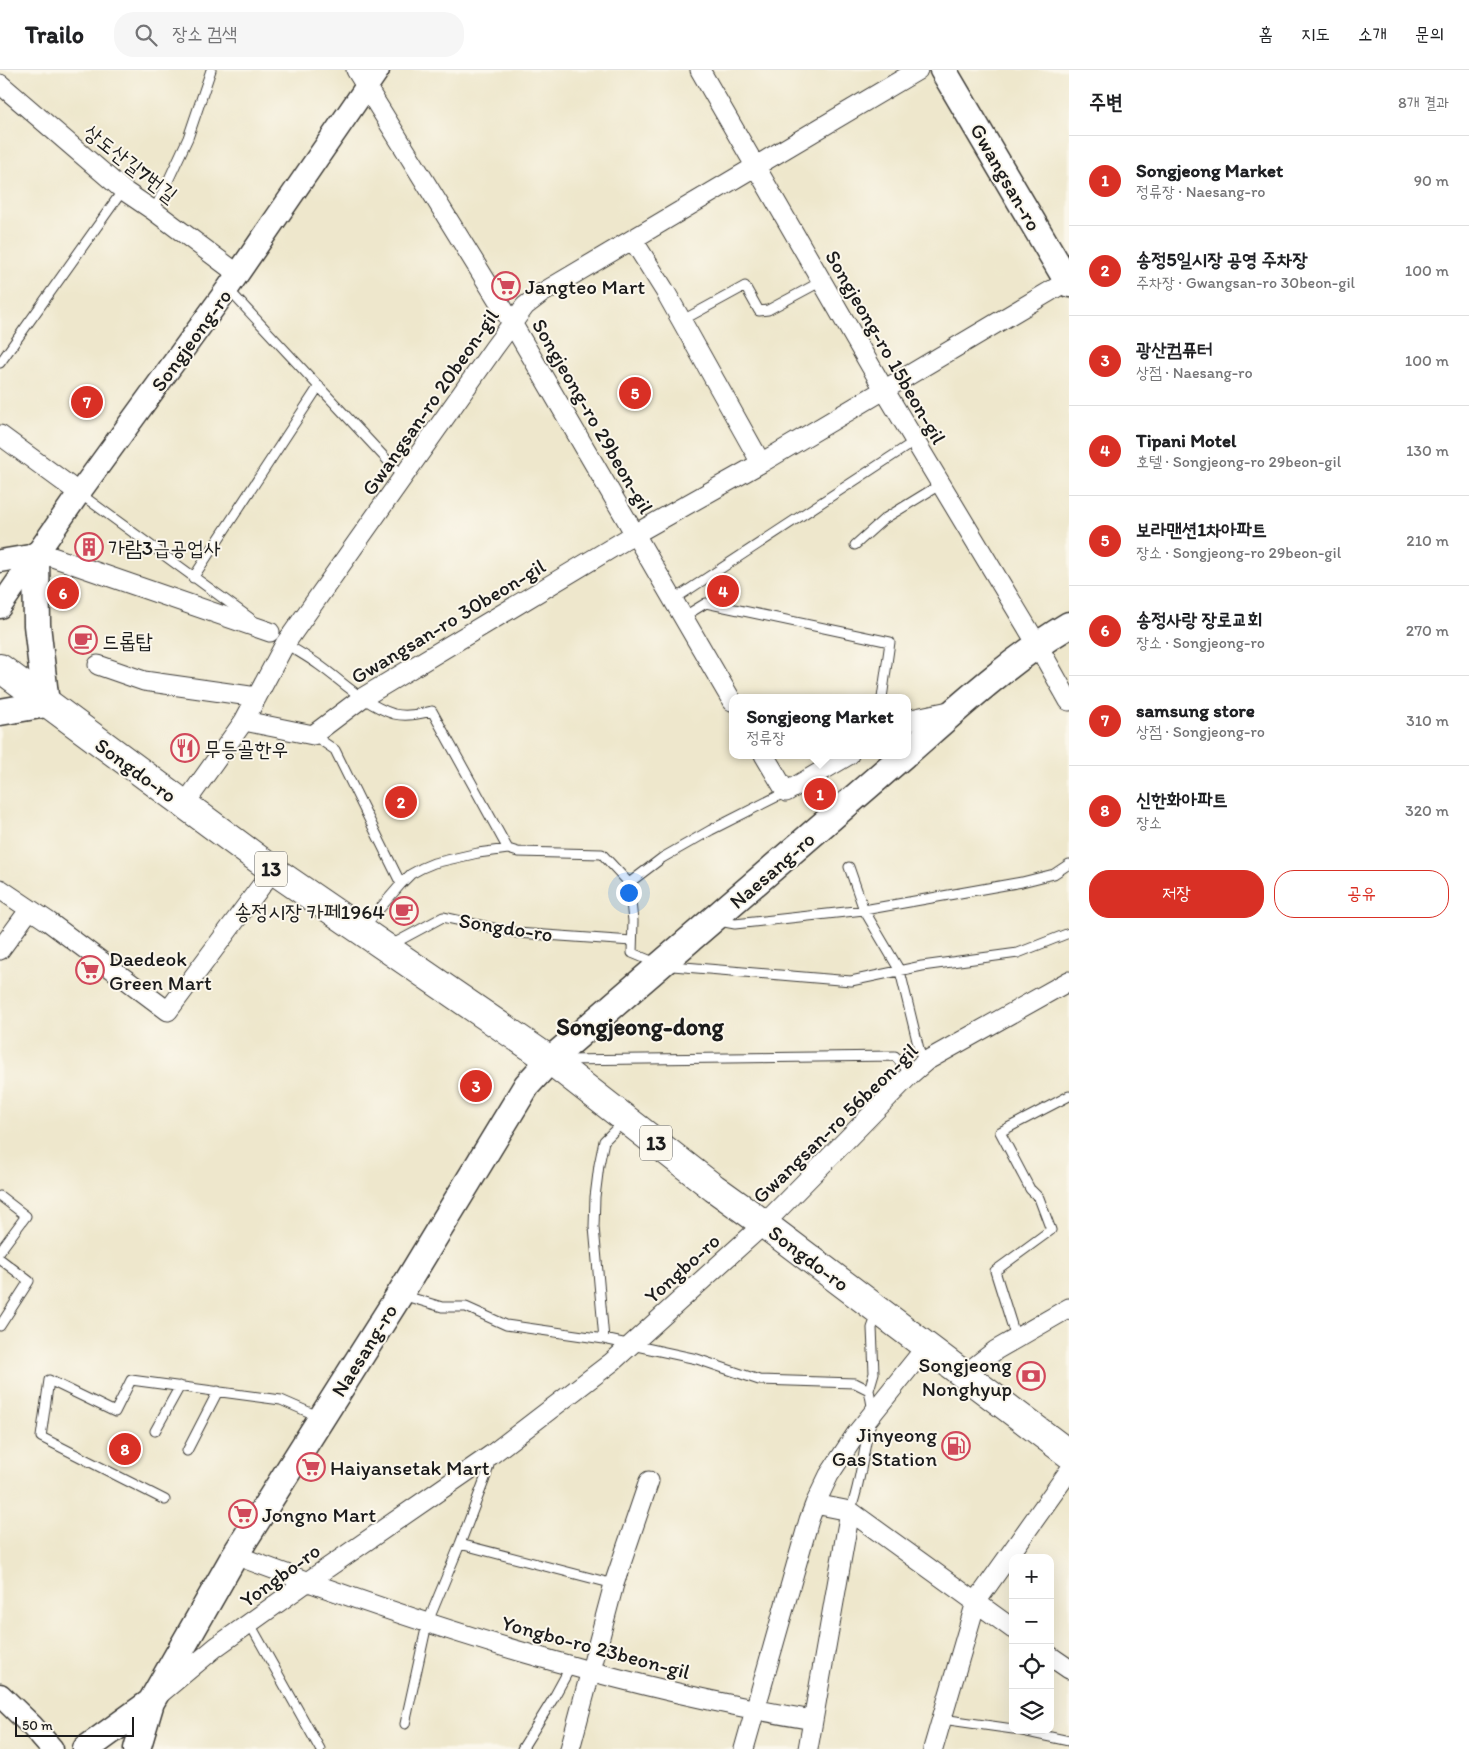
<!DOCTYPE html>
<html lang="ko">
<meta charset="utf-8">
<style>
body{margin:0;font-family:Itim,"Poor Story",sans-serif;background:#f6f6f6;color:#202124}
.controls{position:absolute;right:15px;bottom:15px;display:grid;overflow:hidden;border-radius:10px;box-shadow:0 5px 20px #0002}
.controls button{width:45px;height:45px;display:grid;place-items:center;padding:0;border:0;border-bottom:1px solid #e0e0e0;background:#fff;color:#202124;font:25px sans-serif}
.scale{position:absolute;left:15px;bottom:12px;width:119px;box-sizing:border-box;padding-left:5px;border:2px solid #1c1c1c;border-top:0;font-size:14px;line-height:18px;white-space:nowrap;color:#1c1c1c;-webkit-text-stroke:4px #fbf7ec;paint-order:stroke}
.you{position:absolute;left:628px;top:822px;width:18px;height:18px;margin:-12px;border:4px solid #fff;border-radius:50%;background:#1a73e8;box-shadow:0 0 0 8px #1a73e833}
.badge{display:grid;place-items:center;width:32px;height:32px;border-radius:50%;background:#d93025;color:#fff;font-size:16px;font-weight:700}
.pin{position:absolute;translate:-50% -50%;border:2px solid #fff;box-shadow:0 1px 5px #0006}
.popup{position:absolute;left:729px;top:624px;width:182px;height:65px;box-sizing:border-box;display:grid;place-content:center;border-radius:10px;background:#fff;filter:drop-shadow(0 1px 4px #0005);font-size:16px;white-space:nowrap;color:#757577}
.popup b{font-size:19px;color:#202124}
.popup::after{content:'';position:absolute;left:50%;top:100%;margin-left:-10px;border:10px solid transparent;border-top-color:#fff}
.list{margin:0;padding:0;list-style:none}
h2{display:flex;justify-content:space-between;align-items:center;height:65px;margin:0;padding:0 20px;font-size:21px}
h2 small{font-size:16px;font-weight:400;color:#757577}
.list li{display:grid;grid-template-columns:32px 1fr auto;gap:15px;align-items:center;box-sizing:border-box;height:90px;padding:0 20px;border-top:1px solid #e0e0e0}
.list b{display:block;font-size:19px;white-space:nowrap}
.list p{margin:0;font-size:16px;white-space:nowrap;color:#757577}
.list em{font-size:16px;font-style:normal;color:#757577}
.actions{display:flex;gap:10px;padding:15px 20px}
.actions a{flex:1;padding:11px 0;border:1px solid #d93025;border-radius:20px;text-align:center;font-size:18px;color:#d93025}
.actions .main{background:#d93025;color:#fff}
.icon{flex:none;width:28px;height:28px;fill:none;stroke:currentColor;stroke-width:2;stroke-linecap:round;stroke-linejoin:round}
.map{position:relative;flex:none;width:1069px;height:1679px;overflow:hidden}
header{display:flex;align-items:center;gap:30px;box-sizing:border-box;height:70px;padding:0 25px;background:#fff;border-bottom:1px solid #e0e0e0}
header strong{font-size:24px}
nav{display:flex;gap:28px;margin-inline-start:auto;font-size:18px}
.search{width:350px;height:45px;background:#f6f6f6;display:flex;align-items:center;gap:12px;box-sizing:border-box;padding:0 18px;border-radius:20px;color:#757577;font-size:19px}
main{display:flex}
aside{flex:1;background:#fff}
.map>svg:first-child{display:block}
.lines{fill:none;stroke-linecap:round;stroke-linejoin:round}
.service-casing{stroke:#3c3a36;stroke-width:11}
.minor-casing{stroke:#3c3a36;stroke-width:21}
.tertiary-casing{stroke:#3c3a36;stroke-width:25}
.secondary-casing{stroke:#3c3a36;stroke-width:29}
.primary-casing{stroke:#3c3a36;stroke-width:30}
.service{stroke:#fff;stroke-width:9}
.minor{stroke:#fff;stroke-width:19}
.tertiary{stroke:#fff;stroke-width:22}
.secondary{stroke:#fff;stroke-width:26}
.primary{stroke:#fff;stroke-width:28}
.labels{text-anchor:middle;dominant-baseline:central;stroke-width:4;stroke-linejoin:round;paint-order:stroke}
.shield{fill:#fbf7ec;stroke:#5f5e5a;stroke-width:1}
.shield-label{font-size:20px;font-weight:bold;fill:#1c1c1c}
.street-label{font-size:21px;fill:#1c1c1c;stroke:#fbf7ec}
.poi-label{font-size:21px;fill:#1c1c1c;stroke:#fbf7ec;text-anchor:start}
.quarter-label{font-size:24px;font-weight:bold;fill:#1c1c1c;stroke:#fbf7ec}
</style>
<header>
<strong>Trailo</strong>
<div class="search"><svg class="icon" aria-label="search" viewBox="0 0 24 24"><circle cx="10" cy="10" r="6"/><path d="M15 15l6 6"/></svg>장소 검색</div>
<nav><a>홈</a><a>지도</a><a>소개</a><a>문의</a></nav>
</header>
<main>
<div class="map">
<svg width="1069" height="1679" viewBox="0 0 1069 1679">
<rect width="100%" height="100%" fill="#fbf7ec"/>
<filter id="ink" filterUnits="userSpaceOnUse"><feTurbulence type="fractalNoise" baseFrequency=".02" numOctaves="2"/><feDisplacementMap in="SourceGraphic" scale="10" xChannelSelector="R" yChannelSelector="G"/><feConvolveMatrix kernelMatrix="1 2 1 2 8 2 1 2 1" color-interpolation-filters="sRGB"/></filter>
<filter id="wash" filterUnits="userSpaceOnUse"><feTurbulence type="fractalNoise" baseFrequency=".0096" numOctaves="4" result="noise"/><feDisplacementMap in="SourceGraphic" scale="20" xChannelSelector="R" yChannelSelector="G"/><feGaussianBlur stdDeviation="1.12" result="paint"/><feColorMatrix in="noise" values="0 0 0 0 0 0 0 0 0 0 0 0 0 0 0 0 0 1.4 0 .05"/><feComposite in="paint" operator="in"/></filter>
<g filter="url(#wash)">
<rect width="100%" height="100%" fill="#eee7cc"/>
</g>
<g filter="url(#ink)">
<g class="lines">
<defs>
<path id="service" d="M154,141L188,68L211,0
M228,219L403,407
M681,251L745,216L759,241L768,240L822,211
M0,293L123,120
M79,423L250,548
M855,475L884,449L941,414
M193,508L319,316
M673,530L915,371
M683,547L706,533L890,572L882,628
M283,572C295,580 308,587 319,595C343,612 365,635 394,644C407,647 419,644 432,641L508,779
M313,665L335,680L401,814
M786,722L711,760L662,788L629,813L633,851L632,883L661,895L851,911L922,896L1018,883L1069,863
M849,797L864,840L900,901L920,983L926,991
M719,851L735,854L864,840L1022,812L1054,804L1069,794
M363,858L401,814L411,804L422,798L434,793L478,783L508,779L518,782L602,784L629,813
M391,875L443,847L517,863L632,871
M562,990L895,986L911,1004
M0,1126L26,1146L0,1181
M0,1189L29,1211L0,1256
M402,1225L442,1237H466L506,1255L604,1269L697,1289L759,1310L855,1313L869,1320L873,1341
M1016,1268L995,1201L1051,1160L1039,1128L1030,1119L1000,1062L1069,1026
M604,1269L594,1157L595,1127L599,1095L604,1071L624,1051
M869,1320L874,1303L872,1258L877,1244
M155,1361L180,1316
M187,1381L218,1321
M165,1430L41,1367L49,1310L115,1342L131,1310L281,1330L320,1347
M850,1441C861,1414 862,1384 870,1356
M460,1474L614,1514
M250,1554L320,1679
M942,1649L1013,1659
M405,1654L427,1554L460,1474L486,1406L491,1388
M1018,1660L1069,1671
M522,1679L553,1629L571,1596"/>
<path id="minor" d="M356,0L512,253L732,631
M700,0L885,321L1037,574L1069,631
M0,14L123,120L154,141L238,204
M633,170L665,221L761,393
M0,365L79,423
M38,482L270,562
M98,595L144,611L257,627
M244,651L313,665L362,628L635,464L761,393L1069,210
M908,652L916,648L954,640
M764,685L786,722L849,685
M184,735L244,651L285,574L494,278L525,236L542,223L918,0
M0,819L49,852L168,941L273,800
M0,880L30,839
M964,1305L996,1280L1069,1238
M815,1434L829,1405L856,1364L926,1277
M235,1485C422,1555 615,1617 813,1650
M1050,1586L1069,1599
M161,1623L216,1577L307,1512L491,1385L612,1292L764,1154L911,1004L926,991L1069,911
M570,1679L614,1514L649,1411
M744,1679L809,1450L815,1434L850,1441L1013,1559
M808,1679L850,1441
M933,1679L976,1532L1069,1401"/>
<path id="tertiary" d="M0,491L36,485
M0,537L79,423L228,218L378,0
M0,1625L32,1656L52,1679"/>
<path id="secondary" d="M943,0L1069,214
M0,642L46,634L37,555L36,485
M908,682C959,637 1010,590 1069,555
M86,1679L151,1632L235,1485L400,1224L527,1015L550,990L904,685
M137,1679L151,1632"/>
<path id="primary" d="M0,598L273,800L550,990L714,1118L764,1154L1069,1384"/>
</defs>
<!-- service casing -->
<use href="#service" class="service-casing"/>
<!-- minor casing -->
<use href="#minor" class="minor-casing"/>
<!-- tertiary casing -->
<use href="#tertiary" class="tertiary-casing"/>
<!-- secondary casing -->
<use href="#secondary" class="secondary-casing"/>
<!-- primary casing -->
<use href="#primary" class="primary-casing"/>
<!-- service -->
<use href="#service" class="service"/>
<!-- minor -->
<use href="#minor" class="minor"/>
<!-- tertiary -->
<use href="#tertiary" class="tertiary"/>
<!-- secondary -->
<use href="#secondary" class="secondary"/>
<!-- primary -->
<use href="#primary" class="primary"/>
</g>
</g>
<!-- icons -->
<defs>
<symbol id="supermarket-ring" viewBox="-11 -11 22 22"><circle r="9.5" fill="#fbf7ec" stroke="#d1495b" stroke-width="1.5"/><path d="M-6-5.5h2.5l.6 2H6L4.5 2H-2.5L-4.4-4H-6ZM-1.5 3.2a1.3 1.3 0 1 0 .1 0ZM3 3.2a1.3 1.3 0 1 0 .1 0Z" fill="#d1495b"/></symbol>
<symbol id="building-ring" viewBox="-11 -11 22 22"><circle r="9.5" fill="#fbf7ec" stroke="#d1495b" stroke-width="1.5"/><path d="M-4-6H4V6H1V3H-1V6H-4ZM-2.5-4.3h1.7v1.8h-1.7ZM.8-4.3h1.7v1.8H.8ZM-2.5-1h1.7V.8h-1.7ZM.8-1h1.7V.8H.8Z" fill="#d1495b"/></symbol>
<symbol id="cafe-ring" viewBox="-11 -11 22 22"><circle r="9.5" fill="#fbf7ec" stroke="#d1495b" stroke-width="1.5"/><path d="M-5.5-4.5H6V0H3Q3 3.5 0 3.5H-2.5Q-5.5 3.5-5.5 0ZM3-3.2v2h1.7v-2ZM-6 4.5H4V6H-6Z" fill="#d1495b"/></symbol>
<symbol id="restaurant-ring" viewBox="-11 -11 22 22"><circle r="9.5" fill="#fbf7ec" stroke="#d1495b" stroke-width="1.5"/><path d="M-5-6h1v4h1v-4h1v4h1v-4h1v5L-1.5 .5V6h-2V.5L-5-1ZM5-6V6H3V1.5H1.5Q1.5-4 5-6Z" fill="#d1495b"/></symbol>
<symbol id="bank-ring" viewBox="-11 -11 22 22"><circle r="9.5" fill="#fbf7ec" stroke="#d1495b" stroke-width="1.5"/><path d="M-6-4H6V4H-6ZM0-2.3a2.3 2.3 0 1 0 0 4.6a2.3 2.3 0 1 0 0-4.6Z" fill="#d1495b"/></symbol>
<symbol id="fuel-ring" viewBox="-11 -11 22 22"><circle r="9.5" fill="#fbf7ec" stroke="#d1495b" stroke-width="1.5"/><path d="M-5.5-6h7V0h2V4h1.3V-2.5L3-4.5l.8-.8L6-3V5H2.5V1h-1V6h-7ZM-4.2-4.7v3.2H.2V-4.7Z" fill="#d1495b"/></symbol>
</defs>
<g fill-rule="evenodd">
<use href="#supermarket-ring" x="490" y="200" width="32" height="32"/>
<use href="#building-ring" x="73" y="461" width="32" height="32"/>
<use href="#cafe-ring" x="67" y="554" width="32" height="32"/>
<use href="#restaurant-ring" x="169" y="662" width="32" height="32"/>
<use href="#cafe-ring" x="388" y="825" width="32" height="32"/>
<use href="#supermarket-ring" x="74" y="884" width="32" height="32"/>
<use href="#bank-ring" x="1015" y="1290" width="32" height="32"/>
<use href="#fuel-ring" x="940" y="1360" width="32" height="32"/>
<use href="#supermarket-ring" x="295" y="1381" width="32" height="32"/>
<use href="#supermarket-ring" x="227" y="1428" width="32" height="32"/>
</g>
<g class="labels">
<!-- shield labels -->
<g class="shield">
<rect x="255" y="781.5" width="32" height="35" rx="4"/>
<rect x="640" y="1055.5" width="32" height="35" rx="4"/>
</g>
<g class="shield-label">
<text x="271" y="799">13</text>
<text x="656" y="1073">13</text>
</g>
<!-- street labels -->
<g class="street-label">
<text transform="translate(131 93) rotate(38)">상도산길7번길</text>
<text transform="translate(1006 107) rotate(60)">Gwangsan-ro</text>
<text transform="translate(191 270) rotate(-54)">Songjeong-ro</text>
<text transform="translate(886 277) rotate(60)">Songjeong-ro 15beon-gil</text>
<text transform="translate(430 332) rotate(-55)">Gwangsan-ro 20beon-gil</text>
<text transform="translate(593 346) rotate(60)">Songjeong-ro 29beon-gil</text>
<text transform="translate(448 551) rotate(-31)">Gwangsan-ro 30beon-gil</text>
<text transform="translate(136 700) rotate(36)">Songdo-ro</text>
<text transform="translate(772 800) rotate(-41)">Naesang-ro</text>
<text transform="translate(506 857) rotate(9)">Songdo-ro</text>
<text transform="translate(835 1053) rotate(-44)">Gwangsan-ro 56beon-gil</text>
<text transform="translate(809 1188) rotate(37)">Songdo-ro</text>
<text transform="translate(682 1198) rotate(-42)">Yongbo-ro</text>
<text transform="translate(364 1280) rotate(-58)">Naesang-ro</text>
<text transform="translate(280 1505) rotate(-36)">Yongbo-ro</text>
<text transform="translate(596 1577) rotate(15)">Yongbo-ro 23beon-gil</text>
</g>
<!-- poi labels -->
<g class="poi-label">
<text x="525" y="216">Jangteo Mart</text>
<text x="108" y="477">가람3급공업사</text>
<text x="102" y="570">드롭탑</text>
<text x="204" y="678">무등골한우</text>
<text x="385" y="841" text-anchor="end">송정시장 카페1964</text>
<text x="109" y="888">Daedeok<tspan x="109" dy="24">Green Mart</tspan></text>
<text x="1012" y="1294" text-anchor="end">Songjeong<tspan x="1012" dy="24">Nonghyup</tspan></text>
<text x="937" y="1364" text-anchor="end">Jinyeong<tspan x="937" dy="24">Gas Station</tspan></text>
<text x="330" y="1397">Haiyansetak Mart</text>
<text x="262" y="1444">Jongno Mart</text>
</g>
<!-- quarter labels -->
<g class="quarter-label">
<text x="640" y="956">Songjeong-dong</text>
</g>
</g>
</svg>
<div class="controls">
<button>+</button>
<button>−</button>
<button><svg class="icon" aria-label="locate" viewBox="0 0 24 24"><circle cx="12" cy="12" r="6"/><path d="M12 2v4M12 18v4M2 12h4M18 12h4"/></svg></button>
<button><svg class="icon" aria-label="layers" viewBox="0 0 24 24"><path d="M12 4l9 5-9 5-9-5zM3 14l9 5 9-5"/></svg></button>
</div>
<div class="scale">50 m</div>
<div class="you"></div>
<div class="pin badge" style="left:820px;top:724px">1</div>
<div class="popup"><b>Songjeong Market</b>정류장</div>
<div class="pin badge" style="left:401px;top:732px">2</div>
<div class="pin badge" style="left:476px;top:1016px">3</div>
<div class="pin badge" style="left:723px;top:521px">4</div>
<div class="pin badge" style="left:635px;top:323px">5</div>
<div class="pin badge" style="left:63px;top:523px">6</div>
<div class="pin badge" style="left:87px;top:332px">7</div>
<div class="pin badge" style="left:125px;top:1379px">8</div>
</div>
<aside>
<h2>주변<small>8개 결과</small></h2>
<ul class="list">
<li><span class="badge">1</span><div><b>Songjeong Market</b><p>정류장 · Naesang-ro</p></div><em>90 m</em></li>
<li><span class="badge">2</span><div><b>송정5일시장 공영 주차장</b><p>주차장 · Gwangsan-ro 30beon-gil</p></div><em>100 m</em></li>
<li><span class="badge">3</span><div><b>광산컴퓨터</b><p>상점 · Naesang-ro</p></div><em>100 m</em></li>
<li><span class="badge">4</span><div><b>Tipani Motel</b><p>호텔 · Songjeong-ro 29beon-gil</p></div><em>130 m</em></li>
<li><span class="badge">5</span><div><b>보라맨션1차아파트</b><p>장소 · Songjeong-ro 29beon-gil</p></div><em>210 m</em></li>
<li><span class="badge">6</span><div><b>송정사랑 장로교회</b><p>장소 · Songjeong-ro</p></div><em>270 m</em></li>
<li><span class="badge">7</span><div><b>samsung store</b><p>상점 · Songjeong-ro</p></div><em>310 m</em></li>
<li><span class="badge">8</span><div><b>신한화아파트</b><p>장소</p></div><em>320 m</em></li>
</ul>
<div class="actions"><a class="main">저장</a><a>공유</a></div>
</aside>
</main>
